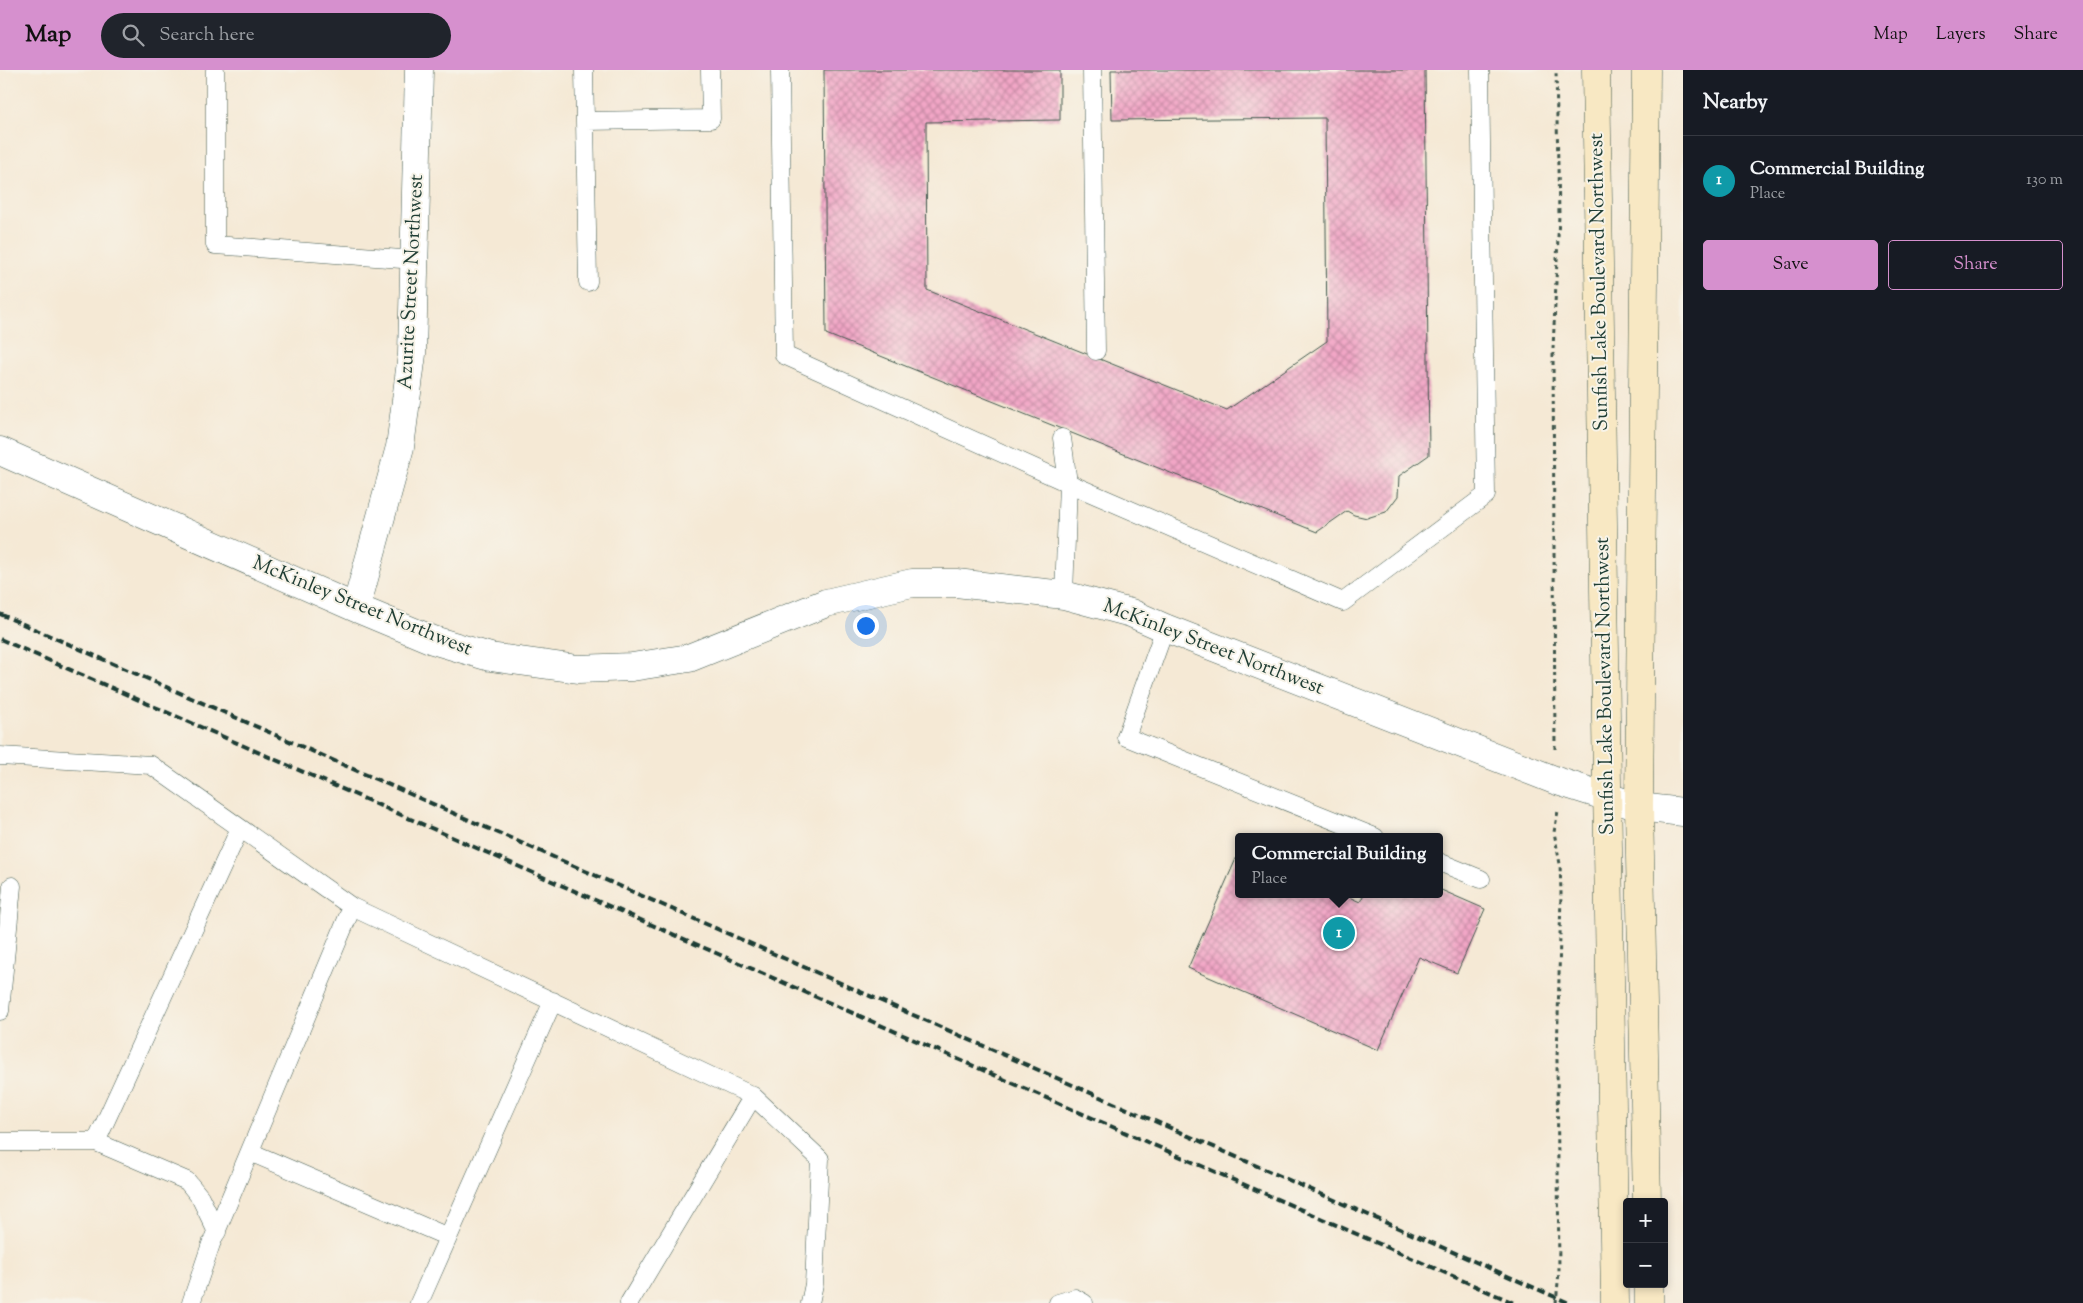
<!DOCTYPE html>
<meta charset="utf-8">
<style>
body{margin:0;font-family:"Sorts Mill Goudy",serif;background:#20242c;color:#f1f3f6}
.controls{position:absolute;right:15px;bottom:15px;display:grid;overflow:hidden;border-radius:5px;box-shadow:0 2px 8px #0003}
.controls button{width:45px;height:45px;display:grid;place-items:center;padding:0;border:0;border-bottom:1px solid #363941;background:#171b24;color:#f1f3f6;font:25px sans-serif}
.you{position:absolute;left:865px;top:555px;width:18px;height:18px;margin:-12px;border:4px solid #fff;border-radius:50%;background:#1a73e8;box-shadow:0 0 0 8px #1a73e833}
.badge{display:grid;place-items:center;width:32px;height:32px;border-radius:50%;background:#d690ce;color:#fff;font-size:16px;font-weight:700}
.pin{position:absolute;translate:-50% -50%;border:2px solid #fff;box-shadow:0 1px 5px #0006}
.popup{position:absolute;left:1235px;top:763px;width:208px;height:65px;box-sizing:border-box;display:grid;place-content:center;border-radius:5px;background:#171b24;filter:drop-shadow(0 1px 4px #0005);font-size:16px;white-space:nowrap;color:#9ea1a6}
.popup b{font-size:19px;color:#f1f3f6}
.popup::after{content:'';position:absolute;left:50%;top:100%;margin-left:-10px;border:10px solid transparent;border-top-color:#171b24}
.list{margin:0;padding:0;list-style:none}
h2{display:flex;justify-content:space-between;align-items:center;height:65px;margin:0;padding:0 20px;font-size:21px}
h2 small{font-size:16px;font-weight:400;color:#9ea1a6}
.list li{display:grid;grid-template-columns:32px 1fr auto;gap:15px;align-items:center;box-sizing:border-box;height:90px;padding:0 20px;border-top:1px solid #363941}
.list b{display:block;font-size:19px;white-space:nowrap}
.list p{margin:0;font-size:16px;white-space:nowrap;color:#9ea1a6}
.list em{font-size:16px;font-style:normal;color:#9ea1a6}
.actions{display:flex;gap:10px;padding:15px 20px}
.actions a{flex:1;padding:11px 0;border:1px solid #d690ce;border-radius:5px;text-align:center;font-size:18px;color:#d690ce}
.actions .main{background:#d690ce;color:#111}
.icon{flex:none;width:28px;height:28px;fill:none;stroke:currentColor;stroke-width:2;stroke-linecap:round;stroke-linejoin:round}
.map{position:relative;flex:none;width:1683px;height:1233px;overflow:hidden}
header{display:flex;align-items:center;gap:30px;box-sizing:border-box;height:70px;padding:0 25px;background:#d690ce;color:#111}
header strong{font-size:24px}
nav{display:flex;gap:28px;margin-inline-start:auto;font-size:18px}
.search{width:350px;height:45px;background:#20242c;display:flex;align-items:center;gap:12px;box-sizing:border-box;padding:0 18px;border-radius:28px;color:#9ea1a6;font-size:19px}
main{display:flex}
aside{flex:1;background:#171b24}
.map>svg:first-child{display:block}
.building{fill:url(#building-cross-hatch)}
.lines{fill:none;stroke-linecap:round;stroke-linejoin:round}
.lane-casing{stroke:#3f574c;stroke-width:19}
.street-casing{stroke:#3f574c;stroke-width:29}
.secondary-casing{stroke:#3f574c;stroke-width:29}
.path{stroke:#3f574c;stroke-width:3;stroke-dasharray:4 4;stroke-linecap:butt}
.lane{stroke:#fff;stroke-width:18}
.street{stroke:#fff;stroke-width:28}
.secondary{stroke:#f8e8c3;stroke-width:28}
.rail{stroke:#1f3d34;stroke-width:4;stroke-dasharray:8 4;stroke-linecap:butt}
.labels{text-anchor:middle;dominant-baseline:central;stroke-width:4;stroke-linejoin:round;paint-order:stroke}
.street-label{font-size:20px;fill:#1f3d34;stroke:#f7f3e8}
</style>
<header>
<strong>Map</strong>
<div class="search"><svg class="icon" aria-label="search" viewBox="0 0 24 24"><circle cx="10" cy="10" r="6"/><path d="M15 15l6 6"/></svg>Search here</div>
<nav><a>Map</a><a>Layers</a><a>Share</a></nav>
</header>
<main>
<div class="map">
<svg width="1683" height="1233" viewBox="0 0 1683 1233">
<defs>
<pattern id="building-cross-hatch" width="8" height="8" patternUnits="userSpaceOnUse" patternTransform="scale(1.25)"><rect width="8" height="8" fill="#f2a6c6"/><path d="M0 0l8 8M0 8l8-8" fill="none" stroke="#c388a2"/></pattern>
</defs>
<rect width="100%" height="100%" fill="#f7f3e8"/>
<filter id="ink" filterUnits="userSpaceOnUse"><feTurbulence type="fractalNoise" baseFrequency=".02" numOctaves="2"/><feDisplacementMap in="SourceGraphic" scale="10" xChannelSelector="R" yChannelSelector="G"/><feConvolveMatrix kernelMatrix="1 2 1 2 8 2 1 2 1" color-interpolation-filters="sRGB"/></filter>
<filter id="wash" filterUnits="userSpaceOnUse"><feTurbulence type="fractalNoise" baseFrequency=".0096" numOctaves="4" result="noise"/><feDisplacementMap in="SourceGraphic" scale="20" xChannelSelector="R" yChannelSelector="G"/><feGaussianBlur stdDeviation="1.12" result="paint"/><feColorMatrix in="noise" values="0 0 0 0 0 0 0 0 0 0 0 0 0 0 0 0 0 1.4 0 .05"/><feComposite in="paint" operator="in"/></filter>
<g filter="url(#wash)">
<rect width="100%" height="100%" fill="#f5e9d5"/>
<g id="blocks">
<!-- building -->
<path class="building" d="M824,0H1060V50L926,52L927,220L1227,340L1327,271L1325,48L1112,50L1111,0H1425L1429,385L1399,406L1398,426L1386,442L1367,448L1354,445L1347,441L1317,462L826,264Z
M1239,782V824H1342L1360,832L1364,824H1439V819L1485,839L1457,903L1419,887L1378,980L1188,898Z"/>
</g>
</g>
<g filter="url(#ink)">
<use href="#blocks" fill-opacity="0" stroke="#3f574c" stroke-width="1"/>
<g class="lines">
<defs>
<path id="lane" d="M215,0V175L415,190
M584,0L585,51L711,49L710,0
M780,0L784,285L1068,413L1343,532L1486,425L1480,0
M1092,0L1096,281
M585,51L588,212
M1062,368L1068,413L1064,525
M1165,558L1126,667L1375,767
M0,686L151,695L352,837L753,1026L820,1089L814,1214L810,1233
M1439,792L1481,809
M0,941L12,816
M0,1072H96L240,758
M96,1072L187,1111L200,1127L217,1162
M250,1082L448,1167
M191,1233L211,1174L352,837
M419,1233L553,931
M629,1233L753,1026
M1058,1233L1075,1228L1084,1233"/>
<path id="street" d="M0,381L356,538L433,570L490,587L578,599L632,597L689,588L826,533L912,513H956L1064,525L1131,543L1165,558L1557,711L1639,737L1683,742
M356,538L400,377L412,284L419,0"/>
<path id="secondary" d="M1596,0L1615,1233
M1646,0L1639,737L1647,1132
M1649,1214V1233"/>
</defs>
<!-- lane casing -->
<use href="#lane" class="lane-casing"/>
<!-- street casing -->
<use href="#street" class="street-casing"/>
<!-- secondary casing -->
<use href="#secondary" class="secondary-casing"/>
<!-- path -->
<path class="path" d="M1555,679L1553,279L1559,145L1556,0
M1556,1233L1559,1202L1557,990L1561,823L1560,794L1554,762L1558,741"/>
<!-- lane -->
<use href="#lane" class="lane"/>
<!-- street -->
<use href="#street" class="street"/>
<!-- secondary -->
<use href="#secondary" class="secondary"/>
<!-- rail -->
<path class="rail" d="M0,544L1569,1233
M0,569L1514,1233"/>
</g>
</g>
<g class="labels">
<!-- street labels -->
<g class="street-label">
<text transform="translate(412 212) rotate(-87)">Azurite Street Northwest</text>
<text transform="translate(1600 212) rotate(-91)">Sunfish Lake Boulevard Northwest</text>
<text transform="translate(362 537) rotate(22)">McKinley Street Northwest</text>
<text transform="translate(1213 578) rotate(21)">McKinley Street Northwest</text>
<text transform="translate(1606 616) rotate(-91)">Sunfish Lake Boulevard Northwest</text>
</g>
</g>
</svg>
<div class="controls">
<button>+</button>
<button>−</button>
</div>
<div class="you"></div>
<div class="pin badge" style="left:1339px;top:863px;background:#0f9aa8">1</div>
<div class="popup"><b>Commercial Building</b>Place</div>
</div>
<aside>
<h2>Nearby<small></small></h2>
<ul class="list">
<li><span class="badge" style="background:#0f9aa8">1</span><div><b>Commercial Building</b><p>Place</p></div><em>130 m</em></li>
</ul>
<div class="actions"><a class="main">Save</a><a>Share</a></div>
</aside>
</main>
